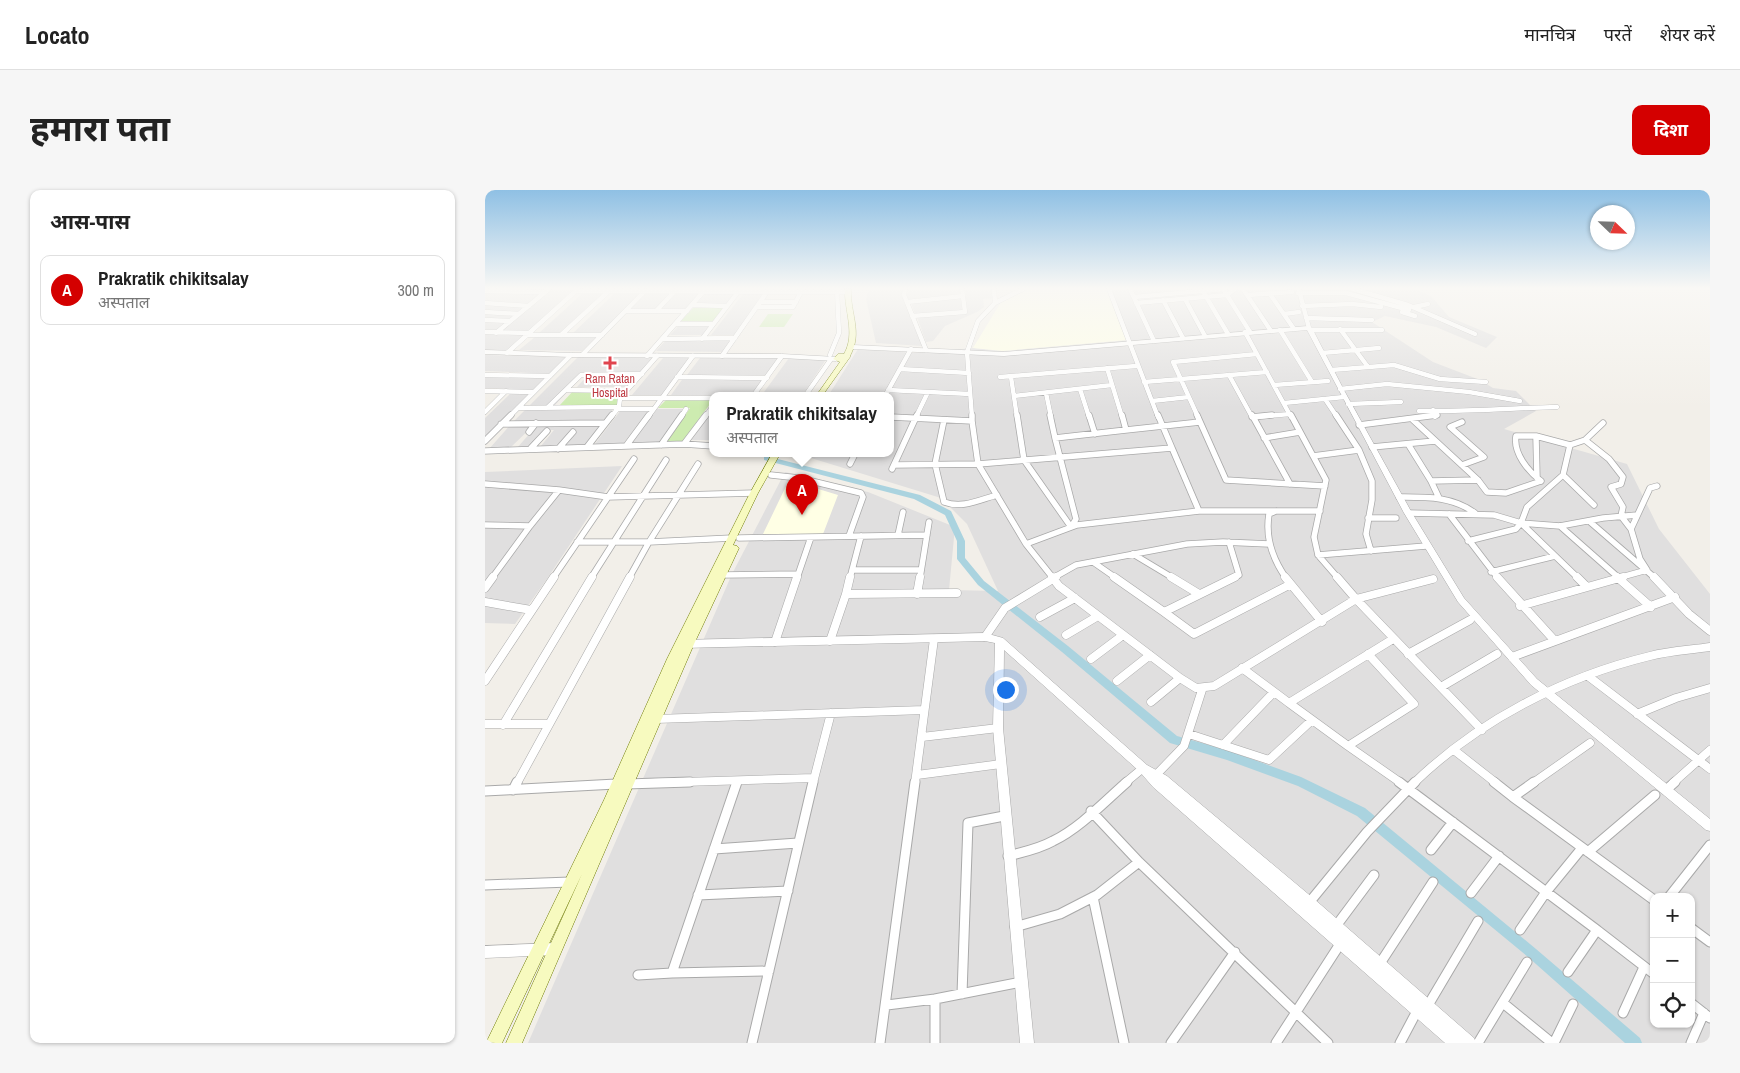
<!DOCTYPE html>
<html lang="hi">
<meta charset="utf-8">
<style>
body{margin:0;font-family:"Archivo Narrow","Noto Sans Devanagari",sans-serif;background:#f6f6f6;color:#222}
.controls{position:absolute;right:15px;bottom:15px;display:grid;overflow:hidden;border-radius:10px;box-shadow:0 1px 4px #0004}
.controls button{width:45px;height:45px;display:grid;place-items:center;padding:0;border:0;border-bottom:1px solid #e0e0e0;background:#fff;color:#222;font:25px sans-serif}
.compass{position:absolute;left:1105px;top:15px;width:45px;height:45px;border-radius:50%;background:#fff;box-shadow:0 1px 4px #0004;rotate:113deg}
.you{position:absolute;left:520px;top:499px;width:18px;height:18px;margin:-12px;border:4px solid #fff;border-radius:50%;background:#1a73e8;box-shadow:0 0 0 8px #1a73e833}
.badge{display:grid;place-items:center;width:32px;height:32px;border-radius:50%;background:#d40000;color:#fff;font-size:16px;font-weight:700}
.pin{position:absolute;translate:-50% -41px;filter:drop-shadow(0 1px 2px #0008)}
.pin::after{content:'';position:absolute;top:26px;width:18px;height:15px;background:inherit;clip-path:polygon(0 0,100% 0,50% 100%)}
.popup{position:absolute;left:224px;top:202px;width:185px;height:65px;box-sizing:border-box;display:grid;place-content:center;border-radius:10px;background:#fff;filter:drop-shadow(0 1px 4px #0005);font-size:16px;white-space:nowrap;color:#767676}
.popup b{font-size:19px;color:#222}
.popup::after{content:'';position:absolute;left:50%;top:100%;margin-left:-10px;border:10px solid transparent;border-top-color:#fff}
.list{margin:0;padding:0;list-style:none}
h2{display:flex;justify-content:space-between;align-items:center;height:65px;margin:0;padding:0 20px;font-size:21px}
h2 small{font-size:16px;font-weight:400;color:#767676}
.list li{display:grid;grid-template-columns:32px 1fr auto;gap:15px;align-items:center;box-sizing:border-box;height:70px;margin:0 10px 10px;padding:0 10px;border:1px solid #e0e0e0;border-radius:10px}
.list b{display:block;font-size:19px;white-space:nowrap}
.list p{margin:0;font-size:16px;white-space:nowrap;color:#767676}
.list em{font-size:16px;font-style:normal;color:#767676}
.icon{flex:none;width:28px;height:28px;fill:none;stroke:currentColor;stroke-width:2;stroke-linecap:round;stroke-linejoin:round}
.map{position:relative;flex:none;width:1225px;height:853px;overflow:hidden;border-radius:10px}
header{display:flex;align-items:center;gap:30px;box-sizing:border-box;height:70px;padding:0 25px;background:#fff;border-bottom:1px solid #e0e0e0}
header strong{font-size:24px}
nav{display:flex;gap:28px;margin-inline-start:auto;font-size:18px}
.intro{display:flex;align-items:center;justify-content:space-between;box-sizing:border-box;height:120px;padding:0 30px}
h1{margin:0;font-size:35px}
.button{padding:12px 22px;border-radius:10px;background:#d40000;color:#fff;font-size:18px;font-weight:700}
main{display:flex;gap:30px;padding:0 30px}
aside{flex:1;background:#fff;border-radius:10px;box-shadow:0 1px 4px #0004}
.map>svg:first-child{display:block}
.residential{fill:#e0dfdf;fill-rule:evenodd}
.education{fill:#ffffe5}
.grass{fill:#cdebb0}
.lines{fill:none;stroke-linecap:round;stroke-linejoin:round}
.canal{fill:#aad3df;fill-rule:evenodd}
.minor-far3-casing{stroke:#a9a9a9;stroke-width:5}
.minor-far2-casing{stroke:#a9a9a9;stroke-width:7}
.minor-far1-casing{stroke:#a9a9a9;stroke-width:9}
.minor-casing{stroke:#a9a9a9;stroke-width:11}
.tertiary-casing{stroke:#a9a9a9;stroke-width:1}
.secondary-casing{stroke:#707d05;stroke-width:1}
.minor-far3{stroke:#fff;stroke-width:4.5}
.minor-far2{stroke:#fff;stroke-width:5.5}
.minor-far1{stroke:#fff;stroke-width:8}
.minor{stroke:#fff;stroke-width:9}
.tertiary{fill:#fff;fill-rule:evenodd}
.secondary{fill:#f7fabf;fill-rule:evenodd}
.health-dot{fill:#e0444e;stroke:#fff;stroke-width:2}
.labels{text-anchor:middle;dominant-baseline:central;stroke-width:4;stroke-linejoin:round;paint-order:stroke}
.far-health-label{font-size:12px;fill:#be3a42;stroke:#fff}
</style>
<header>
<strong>Locato</strong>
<nav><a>मानचित्र</a><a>परतें</a><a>शेयर करें</a></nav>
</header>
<div class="intro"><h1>हमारा पता</h1><a class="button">दिशा</a></div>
<main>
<aside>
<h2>आस-पास<small></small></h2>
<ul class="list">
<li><span class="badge">A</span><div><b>Prakratik chikitsalay</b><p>अस्पताल</p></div><em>300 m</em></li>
</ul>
</aside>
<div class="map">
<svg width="1225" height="853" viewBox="0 0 1225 853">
<rect width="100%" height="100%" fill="#f2efe9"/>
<!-- residential -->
<path class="residential" d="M0,99H94L22,161L0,160Z
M384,99H417L416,105L437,156L391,153L381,109Z
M423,99H475L476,106L424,111L422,105Z
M480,99H507L509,108L498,109L499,117L492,122L460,136L448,151L441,152L432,127L482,122Z
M624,99H931L947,107L964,127L1012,147L1001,158L951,137L900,126L887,132L948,172L995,190L1008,198L1031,201L1051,221L1019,239L1142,274L1174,339L1225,404V853H43L247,384L300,282L383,302L470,337L464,400L513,401L482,334L456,308L313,264H406V206H343L373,159L433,163L488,158L518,161ZM1169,707H1206V834H1169Z
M99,102H125L82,143H54Z
M130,103H156L116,143H88Z
M162,103H185L170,120L146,119Z
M191,104H214L200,119H176Z
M220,104H252L244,114H212Z
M258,104H282L253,145H226Z
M476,108L477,120L430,124L426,113Z
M195,134H229L220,145H185Z
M50,147H111L97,161L34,160Z
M182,149H250L240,162L171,161Z
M0,165L85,167L69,184L0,181Z
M93,167L170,168L157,183L101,182L70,215H45Z
M178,168H208L179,205H147Z
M215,168H297L284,185H202Z
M304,168H342L317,206H276Z
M0,184L66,187L53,200L0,198Z
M102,186H155L146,197H92Z
M199,187L282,189L269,206L186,205Z
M27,202L50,203L0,255V228Z
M129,218L119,230L29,231L41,219Z
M172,219H199L173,253L146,254Z
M136,220H164L138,254L109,255Z
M228,220V250H206Z
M27,233H51L25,258L4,259Z
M53,234H117L100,256H80L92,241L87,240L73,257H55L69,240H65L49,258H32Z
M137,276L62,389L30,434L0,433V282Z"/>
<!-- education -->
<path class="education" d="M545,99H624L644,150L518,161L488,158L516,112Z
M304,290L353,305L338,344H278Z"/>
<!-- grass -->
<path class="grass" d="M209,117H241L229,132L196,131Z
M283,124H308L299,137H274Z
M90,199L145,200L131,216H74Z
M182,209L228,210L196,253H181L205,218H173Z"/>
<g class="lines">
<!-- canal -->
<path class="canal" d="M279,266H281L435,305L466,321L480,351V368L499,391L583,456L692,546L742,560L816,587L880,618L1051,759L1155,848L1157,853H1140L1043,767L872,626L813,596L742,570L685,553L577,462L493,395L472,369V351L460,325L429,309L279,270Z"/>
<defs>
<path id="minor-far3" d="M420,99L419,105L441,160
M509,99L510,113
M624,99L673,227
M645,99L669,151
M758,99L786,141
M868,99L923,115L990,144
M814,100L824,138
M0,101L60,102
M91,101L362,102
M740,102L765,142
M719,103L743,144
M813,103H861L924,120
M785,104L809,139
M763,105L807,102
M649,107L740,99
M700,109L720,146
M678,110L698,148
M275,112H311
M422,112L478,106
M0,113L44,116
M651,113L742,105L750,99
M207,115L242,116
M817,116L867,114L896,117
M272,117H308L316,102
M929,117L943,114
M141,121H202
M171,121L190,101
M0,122L34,124
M917,122L930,126
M799,124L814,122
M427,126L480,122L477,99
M821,128L887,130
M0,130L25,131
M190,134H227
M855,139L883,177
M795,140L827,192
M825,140H897
M0,142L45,143
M760,142L806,227
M11,143L64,99
M43,145H117
M76,145L124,101
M177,149L250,148
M217,149L253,102
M22,163L93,99
M837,163L894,158
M97,165L160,101
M345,165L354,143L352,99
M162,166L219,101
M237,166L282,102
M622,178L637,227
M415,179L484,183
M846,180L909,175L955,189L1001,192
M0,185L65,186
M744,185L767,227
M192,187L282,188
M515,187L651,176
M526,187L532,227
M659,192L782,182
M789,195L843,191
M595,199L604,227
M855,199L902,194L984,202L1035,211
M82,200L141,201
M403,200L485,204
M0,201L49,202
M561,203L566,227
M268,206L297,166
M320,206L346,169
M400,206L426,159
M529,206L627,195
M135,208H228
M840,209L852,227
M667,211L704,207
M799,213L859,207
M863,214L916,212
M63,217L96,185L157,184
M33,218L134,217
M133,219H167
M948,220L952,225L950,227
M934,221C980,222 1026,218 1072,217
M0,222L21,201
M24,227L86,165
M126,227L134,217L135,208L172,166
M163,227L208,166
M196,227L201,219
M220,227L228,216
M431,227L443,202
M487,227L482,162L493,131L510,113L538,99
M713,227L688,172L772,164
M771,227L805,224"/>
<path id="minor-far2" d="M532,225L539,270L586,337L591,329L570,248L641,240L637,225
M565,225L570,248
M604,225L610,244
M673,225L687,258
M712,225L741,290L840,296
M767,225L805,294
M806,225L841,290L829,347L833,365
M406,227L487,231V225
M767,227L787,225
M459,230L450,274L459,312C477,319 494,310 512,305
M928,230L993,290L1002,302L1021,303L1056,291
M977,232L965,237L999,267L977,275
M16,234L120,233
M874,235L952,225
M641,240L715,232
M44,242L51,233
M1051,247L1052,288
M779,248L815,242
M1100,250L1118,233
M0,251L26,225
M199,254L221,225
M923,254L946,291L954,308
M176,255L197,225
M141,256L164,225
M102,257L127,225
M887,257L950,251
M46,258L62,241
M687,258L714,321L592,335L541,354L493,274Z
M73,259L88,242
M874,260L887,291V310L881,344L886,361
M0,261L199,254L228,256
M828,266L874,260L851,225
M365,274L370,264
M409,275L493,274L487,231
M407,279L432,225
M286,285L314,288L376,303L378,307L364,346
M1078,285L1109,315
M946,291L993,290
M1056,291C1043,281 1028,263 1031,246H1051L1085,255
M0,294L74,300L45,336
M74,300L123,307L269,303
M914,307C941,307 967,306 990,323
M714,321H835
M791,321L784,324C780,348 787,368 801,388
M923,323L1009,325L1036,333L1075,336L1118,328L1152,325
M964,324L1013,388
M883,328H911
M1104,331L1170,388
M1036,333L1093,388
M0,335L45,336L7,388
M1075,336L1134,388
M1146,339L1165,298L1172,296
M413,345L418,322
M254,348L442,345
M983,351L1031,339L1036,333L1042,317L1078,285L1085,255L1100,250L1124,269L1138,287L1136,294L1126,297L1138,317L1136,326
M92,352H164L247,348
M744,352L754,385L748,388
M541,354L568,388
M648,364L688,388
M608,372L631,388
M367,380H436
M1006,382L1070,366
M236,385L313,384
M68,388L149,269
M106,388L181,270
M144,388L164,352L213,274
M312,388L326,347
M365,388L376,346
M435,388L444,332
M568,388L591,375L702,354L738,352L784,354
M853,388L833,365L941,356
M1133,388L1162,380L1155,369L1146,339L1136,326"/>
<path id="minor-far1" d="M567,387L574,396L695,488L711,498L729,496L871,409L852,387
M629,387L679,422L750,387
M686,387L714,404
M800,387L837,432
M1012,387L1070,451
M1092,387L1101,396
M1132,387L1166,417
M1169,387L1204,424L1225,441
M948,389L871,409L997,540
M0,398L8,387
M361,404L365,387
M432,404L435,387
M0,412L46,420
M1035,416L1138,387
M679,422L709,444L804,395
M555,427L590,408
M581,445L613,426
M500,447L520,418L571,387
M345,451L361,404L472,403
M290,452L312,387
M923,464L985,430
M1027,467L1190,407
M606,469L638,445
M757,478L804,513L908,449
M1103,486L1225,579
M0,491L69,387
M632,491L665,465
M956,497L1012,464
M666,512L695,488
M804,513L863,556L929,514L883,464
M1152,524L1191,508L1225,498
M171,529L439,520
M0,534H64
M18,535L107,387
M704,544L784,570L827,530
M437,547L513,538
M738,555L789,502
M863,556L916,593
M969,560L1011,593
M432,585L516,574
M671,585L699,556L717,500
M32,593L145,387
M166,593L329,588
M328,593L346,523
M430,593L449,449
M640,593L658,578
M929,593C993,531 1078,487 1165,466C1184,461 1205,460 1225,457
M1048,593L1105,553
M1188,593L1225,560"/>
<path id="minor" d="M252,592L187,783L284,781
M914,592L1112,740L1083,782
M1009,592L1028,607L1049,592
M141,594L205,592
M28,600L32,592
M1181,600L1190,592
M0,601L131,594
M1028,607L1169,710
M606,621L654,672L843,853
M229,659L313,653
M946,660L968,632
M1103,662L1170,605
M523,666C538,662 554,659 568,651C595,638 619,612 642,592
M0,695L85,692
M986,703L1014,666
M213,705L303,701
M608,707L639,853
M1184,707L1225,655
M823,714L882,642L930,592
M851,736L889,685
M530,737L575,724L612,705L654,672
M1206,738L1225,752
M1035,740L1061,702L1097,658
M1112,740L1169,784
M894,775L948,692
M153,785L187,783
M477,804L483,633L519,626
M450,809L536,792
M1018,813L1067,853
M1206,813L1225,828
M402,815L450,809V853
M942,817L993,731
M1138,823L1159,777
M267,853L328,592
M395,853L430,592
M686,853L750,762
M791,853L855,754
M915,853L932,821
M993,853L1042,772
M1069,853L1088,814
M1206,853L1219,823"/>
<path id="tertiary" d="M824,136L827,138L860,202L927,323L979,408L1052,489L1225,629V641L1221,640L1046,495L973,412L919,323L822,140L519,166L368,159L365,157L368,155L519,162Z
M0,160L86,163L297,164L351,167L354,169L351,171L297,168L86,167L0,164Z
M500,443L518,448L662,575L682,586L828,708L989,848L991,853H960L668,597L654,581L519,460L518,538L549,853H535L508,538L510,453L500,451L197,458L194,457L192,454L194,451L197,450Z
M69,753L73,755L75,759L73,763L69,765L0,768V756Z"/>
<path id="secondary" d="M360,99H366C365,124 378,142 365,166V167L337,206H331L355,172L348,169L353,164H359C371,143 359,121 360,99Z
M287,264H295L273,303L248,355L252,356L254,358L209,454L37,853H21L97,684L17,853H1L119,610L182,469L265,303Z"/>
</defs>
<!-- minor-far3 casing -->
<use href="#minor-far3" class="minor-far3-casing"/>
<!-- minor-far2 casing -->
<use href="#minor-far2" class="minor-far2-casing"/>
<!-- minor-far1 casing -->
<use href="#minor-far1" class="minor-far1-casing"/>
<!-- minor casing -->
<use href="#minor" class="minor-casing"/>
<!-- tertiary casing -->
<use href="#tertiary" class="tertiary-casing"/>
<!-- secondary casing -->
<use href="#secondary" class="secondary-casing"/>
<!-- minor-far3 -->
<use href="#minor-far3" class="minor-far3"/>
<!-- minor-far2 -->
<use href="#minor-far2" class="minor-far2"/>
<!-- minor-far1 -->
<use href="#minor-far1" class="minor-far1"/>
<!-- minor -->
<use href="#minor" class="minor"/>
<!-- tertiary -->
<use href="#tertiary" class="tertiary"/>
<!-- secondary -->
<use href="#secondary" class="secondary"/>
</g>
<!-- sky -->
<linearGradient id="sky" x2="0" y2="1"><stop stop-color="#8fc0e4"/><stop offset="0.45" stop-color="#f9f8f5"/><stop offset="1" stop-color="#f9f8f5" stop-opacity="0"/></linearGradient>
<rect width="1225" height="218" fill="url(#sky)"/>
<!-- markers -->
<path class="health-dot" d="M122.5 165.5h5v5h5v5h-5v5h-5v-5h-5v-5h5z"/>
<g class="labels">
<!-- far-health labels -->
<g class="far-health-label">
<text x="125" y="189">Ram Ratan<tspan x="125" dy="14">Hospital</tspan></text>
</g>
</g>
</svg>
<div class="controls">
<button>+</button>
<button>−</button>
<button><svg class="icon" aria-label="locate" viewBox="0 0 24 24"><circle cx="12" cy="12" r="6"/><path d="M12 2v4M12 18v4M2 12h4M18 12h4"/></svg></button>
</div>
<svg class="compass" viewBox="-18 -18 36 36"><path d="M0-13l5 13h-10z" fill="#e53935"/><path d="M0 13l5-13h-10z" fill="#767676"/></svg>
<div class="you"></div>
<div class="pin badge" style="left:317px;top:325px">A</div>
<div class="popup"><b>Prakratik chikitsalay</b>अस्पताल</div>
</div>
</main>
